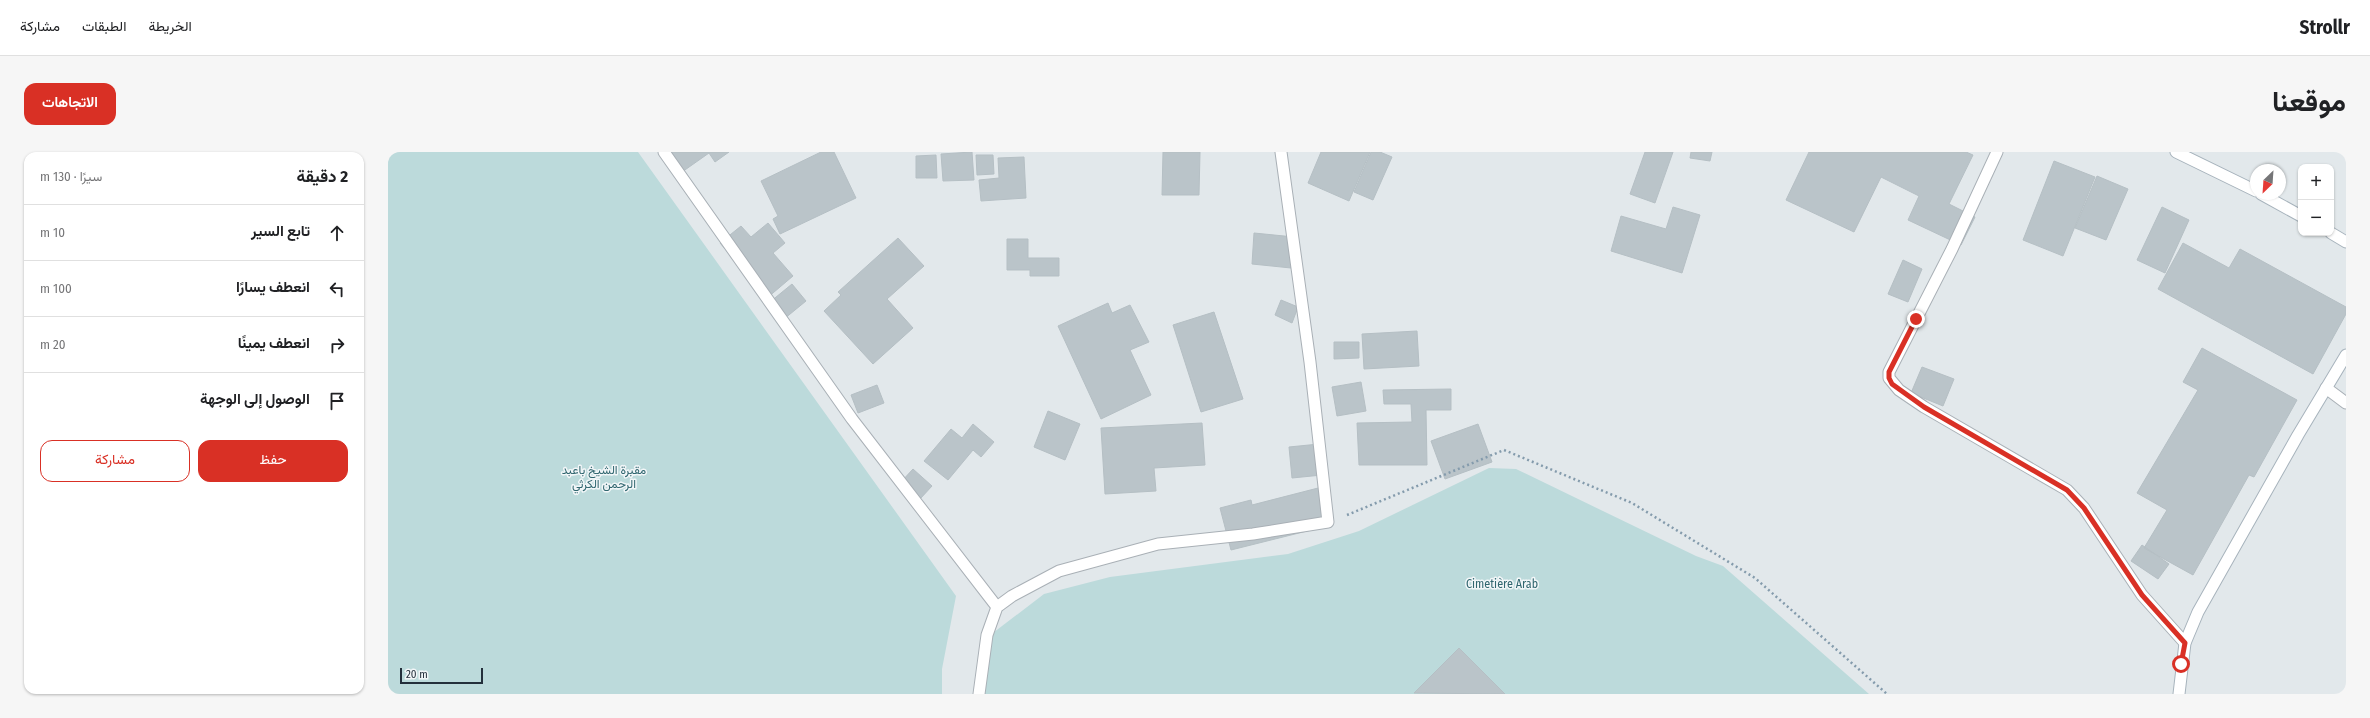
<!DOCTYPE html>
<html lang="ar">
<meta charset="utf-8">
<style>
body{margin:0;font-family:"Fira Sans Condensed",Vazirmatn,sans-serif;background:#f6f6f6;color:#202124;direction:rtl}
.controls{position:absolute;right:12px;top:12px;display:grid;overflow:hidden;border-radius:8px;box-shadow:0 1px 3px #0004}
.controls button{width:36px;height:36px;display:grid;place-items:center;padding:0;border:0;border-bottom:1px solid #e0e0e0;background:#fff;color:#202124;font:20px sans-serif}
.compass{position:absolute;left:1862px;top:12px;width:36px;height:36px;border-radius:50%;background:#fff;box-shadow:0 1px 3px #0004;rotate:205deg}
.scale{position:absolute;left:12px;bottom:10px;width:83px;box-sizing:border-box;padding-left:4px;border:2px solid #232f3b;border-top:0;font-size:11px;line-height:14px;white-space:nowrap;color:#232f3b;-webkit-text-stroke:3px #f2f6f8;paint-order:stroke}
.stop{position:absolute;width:12px;height:12px;margin:-9px;border:3px solid #d93025;border-radius:50%;background:#fff}
.stop.end{background:#d93025;border-color:#fff;box-shadow:0 1px 4px #0008}
.list{margin:0;padding:0;list-style:none}
h2{display:flex;justify-content:space-between;align-items:center;height:52px;margin:0;padding:0 16px;font-size:17px}
h2 small{font-size:13px;font-weight:400;color:#757577}
.list li{display:grid;grid-template-columns:26px 1fr auto;gap:12px;align-items:center;box-sizing:border-box;height:56px;padding:0 16px;border-top:1px solid #e0e0e0}
.list b{display:block;font-size:15px;white-space:nowrap}
.list em{font-size:13px;font-style:normal;color:#757577}
.actions{display:flex;gap:8px;padding:12px 16px}
.actions a{flex:1;padding:9px 0;border:1px solid #d93025;border-radius:12px;text-align:center;font-size:14px;color:#d93025}
.actions .main{background:#d93025;color:#fff}
.icon{flex:none;width:22px;height:22px;fill:none;stroke:currentColor;stroke-width:2;stroke-linecap:round;stroke-linejoin:round}
.map{position:relative;flex:none;width:1958px;height:542px;overflow:hidden;direction:ltr;border-radius:12px}
header{display:flex;align-items:center;gap:24px;box-sizing:border-box;height:56px;padding:0 20px;background:#fff;border-bottom:1px solid #e0e0e0}
header strong{font-size:19px}
nav{display:flex;gap:22px;margin-inline-start:auto;font-size:14px}
.intro{display:flex;align-items:center;justify-content:space-between;box-sizing:border-box;height:96px;padding:0 24px}
h1{margin:0;font-size:28px}
.button{padding:10px 18px;border-radius:12px;background:#d93025;color:#fff;font-size:14px;font-weight:700}
main{display:flex;gap:24px;padding:0 24px}
aside{flex:1;background:#fff;border-radius:12px;box-shadow:0 1px 3px #0004}
.map>svg:first-child{display:block}
.green{fill:#bcdadb}
.building{fill:#bac4c9;stroke:#b5bfc4}
.lines{fill:none;stroke-linecap:round;stroke-linejoin:round}
.minor-casing{stroke:#a9b0b6;stroke-width:13}
.secondary-casing{stroke:#a7b3bc;stroke-width:13}
.path{stroke:#849bac;stroke-width:2.5;stroke-dasharray:2 3;stroke-linecap:butt}
.minor{stroke:#fff;stroke-width:11}
.secondary{stroke:#fff;stroke-width:11}
.route{stroke:#d93025;stroke-width:5}
.labels{text-anchor:middle;dominant-baseline:central;stroke-width:3;stroke-linejoin:round;paint-order:stroke}
.park-label{font-size:12px;fill:#30666f;stroke:#f2f6f8}
</style>
<header>
<strong>Strollr</strong>
<nav><a>الخريطة</a><a>الطبقات</a><a>مشاركة</a></nav>
</header>
<div class="intro"><h1>موقعنا</h1><a class="button">الاتجاهات</a></div>
<main>
<div class="map">
<svg width="1958" height="542" viewBox="0 0 1958 542">
<rect width="100%" height="100%" fill="#e2e8eb"/>
<!-- green -->
<path class="green" d="M0,0H250L568,444L554,517V542H0Z
M1101,316L1128,317L1308,404L1335,414L1481,542H594L601,484L656,442L722,425L900,402L971,379Z"/>
<!-- building -->
<path class="building" d="M279,0H341L327,10L321,1L294,20Z
M433,0H446L468,46L392,82L385,67L390,64L373,29Z
M584,0L586,28L555,29L553,2Z
M775,0H812L811,43H774Z
M933,0H982L961,49L920,31Z
M983,0H992L1004,5L985,48L966,40Z
M1257,0H1285L1267,51L1242,42Z
M1303,0H1324L1322,9L1302,6Z
M1421,0H1578L1585,3L1561,52L1587,65L1573,93L1520,68L1531,44L1493,25L1466,80L1398,48Z
M548,3L549,26H528V4Z
M588,3H605L606,22L589,23Z
M636,5L638,46L593,49L591,28L611,26L610,6Z
M1666,9L1707,25L1675,104L1635,88Z
M1709,24L1740,37L1718,88L1687,76Z
M1285,55L1312,63L1294,121L1223,99L1233,64L1278,77Z
M1774,55L1801,68L1777,121L1749,108Z
M380,71L397,91L385,101L405,124L379,146L332,91L353,74L363,85Z
M866,81L906,85L903,116L864,112Z
M510,86L536,114L499,147L525,176L485,212L436,159L453,143L450,140Z
M619,87H640V106H671V124H642V118H619Z
M1795,91L1841,116L1852,97L1958,155V162L1925,222L1770,137Z
M1515,108L1534,117L1520,150L1500,142Z
M404,132L418,149L396,167L382,150Z
M893,148L910,155L904,171L887,163Z
M720,151L724,161L742,153L761,190L742,198L763,243L713,267L670,174Z
M826,160L855,247L813,260L785,173Z
M1029,179L1031,214L976,217L974,182Z
M946,190H971V206L946,207Z
M1814,196L1909,248L1866,325L1861,323L1805,423L1756,396L1779,358L1749,341L1810,238L1795,230Z
M1534,215L1566,227L1555,254L1523,241Z
M973,230L978,259L949,264L944,235Z
M489,233L496,251L470,261L463,243Z
M1063,237V258H1038L1039,313H971L969,271L1024,270L1023,252H996L995,238Z
M660,259L692,272L677,308L646,295Z
M814,271L817,313L766,316L768,339L717,342L713,276Z
M585,272L606,290L593,305L585,298L560,328L536,309L563,277L574,286Z
M1090,272L1104,310L1057,327L1043,289Z
M931,292L934,323L904,326L901,295Z
M525,317L544,334L532,347L513,330Z
M934,335L943,373L843,398L832,356L863,348L864,353Z
M1754,393L1781,412L1770,427L1743,409Z
M1071,496L1117,542L1026,541Z"/>
<g class="lines">
<defs>
<path id="minor" d="M276,0L464,267L609,455
M1609,0L1564,97L1501,220V226L1511,238L1536,255L1679,338L1696,356L1754,443L1797,491
M1938,236L1958,251
M591,542L599,483L609,455L624,444L671,419L770,392L865,382L940,370L922,210L893,0"/>
<path id="secondary" d="M1788,0L1868,39
M1873,42L1913,64
M1943,81L1958,90
M1791,542L1797,491L1810,460L1910,283L1958,203"/>
</defs>
<!-- minor casing -->
<use href="#minor" class="minor-casing"/>
<!-- secondary casing -->
<use href="#secondary" class="secondary-casing"/>
<!-- path -->
<path class="path" d="M959,363L1116,298L1244,351L1367,426L1499,542"/>
<!-- minor -->
<use href="#minor" class="minor"/>
<!-- secondary -->
<use href="#secondary" class="secondary"/>
</g>
<g class="lines">
<!-- route -->
<path class="route" d="M1528,167L1501,220V226L1504,232L1536,255L1679,338L1696,356L1754,443L1797,491L1793,512"/>
</g>
<g class="labels">
<!-- park labels -->
<g class="park-label">
<text x="216" y="318">مقبرة الشيخ باعبد<tspan x="216" dy="14">الرحمن الكرثي</tspan></text>
<text x="1114" y="432">Cimetière Arab</text>
</g>
</g>
</svg>
<div class="controls">
<button>+</button>
<button>−</button>
</div>
<svg class="compass" viewBox="-18 -18 36 36"><path d="M0-13l5 13h-10z" fill="#e53935"/><path d="M0 13l5-13h-10z" fill="#757577"/></svg>
<div class="scale">20 m</div>
<div class="stop" style="left:1793px;top:512px"></div>
<div class="stop end" style="left:1528px;top:167px"></div>
</div>
<aside>
<h2>2 دقيقة<small>سيرًا · 130 m</small></h2>
<ul class="list">
<li><svg class="icon" aria-label="ahead" viewBox="0 0 24 24"><path d="M12 20V5M6 11l6-6 6 6"/></svg><div><b>تابع السير</b></div><em>10 m</em></li>
<li><svg class="icon" aria-label="left" viewBox="0 0 24 24"><path d="M17 20v-9H6M10 6l-5 5 5 5"/></svg><div><b>انعطف يسارًا</b></div><em>100 m</em></li>
<li><svg class="icon" aria-label="right" viewBox="0 0 24 24"><path d="M7 20v-9h11M14 6l5 5-5 5"/></svg><div><b>انعطف يمينًا</b></div><em>20 m</em></li>
<li><svg class="icon" aria-label="arrive" viewBox="0 0 24 24"><path d="M6 21V4h12l-3 4 3 4H6"/></svg><div><b>الوصول إلى الوجهة</b></div></li>
</ul>
<div class="actions"><a class="main">حفظ</a><a>مشاركة</a></div>
</aside>
</main>
